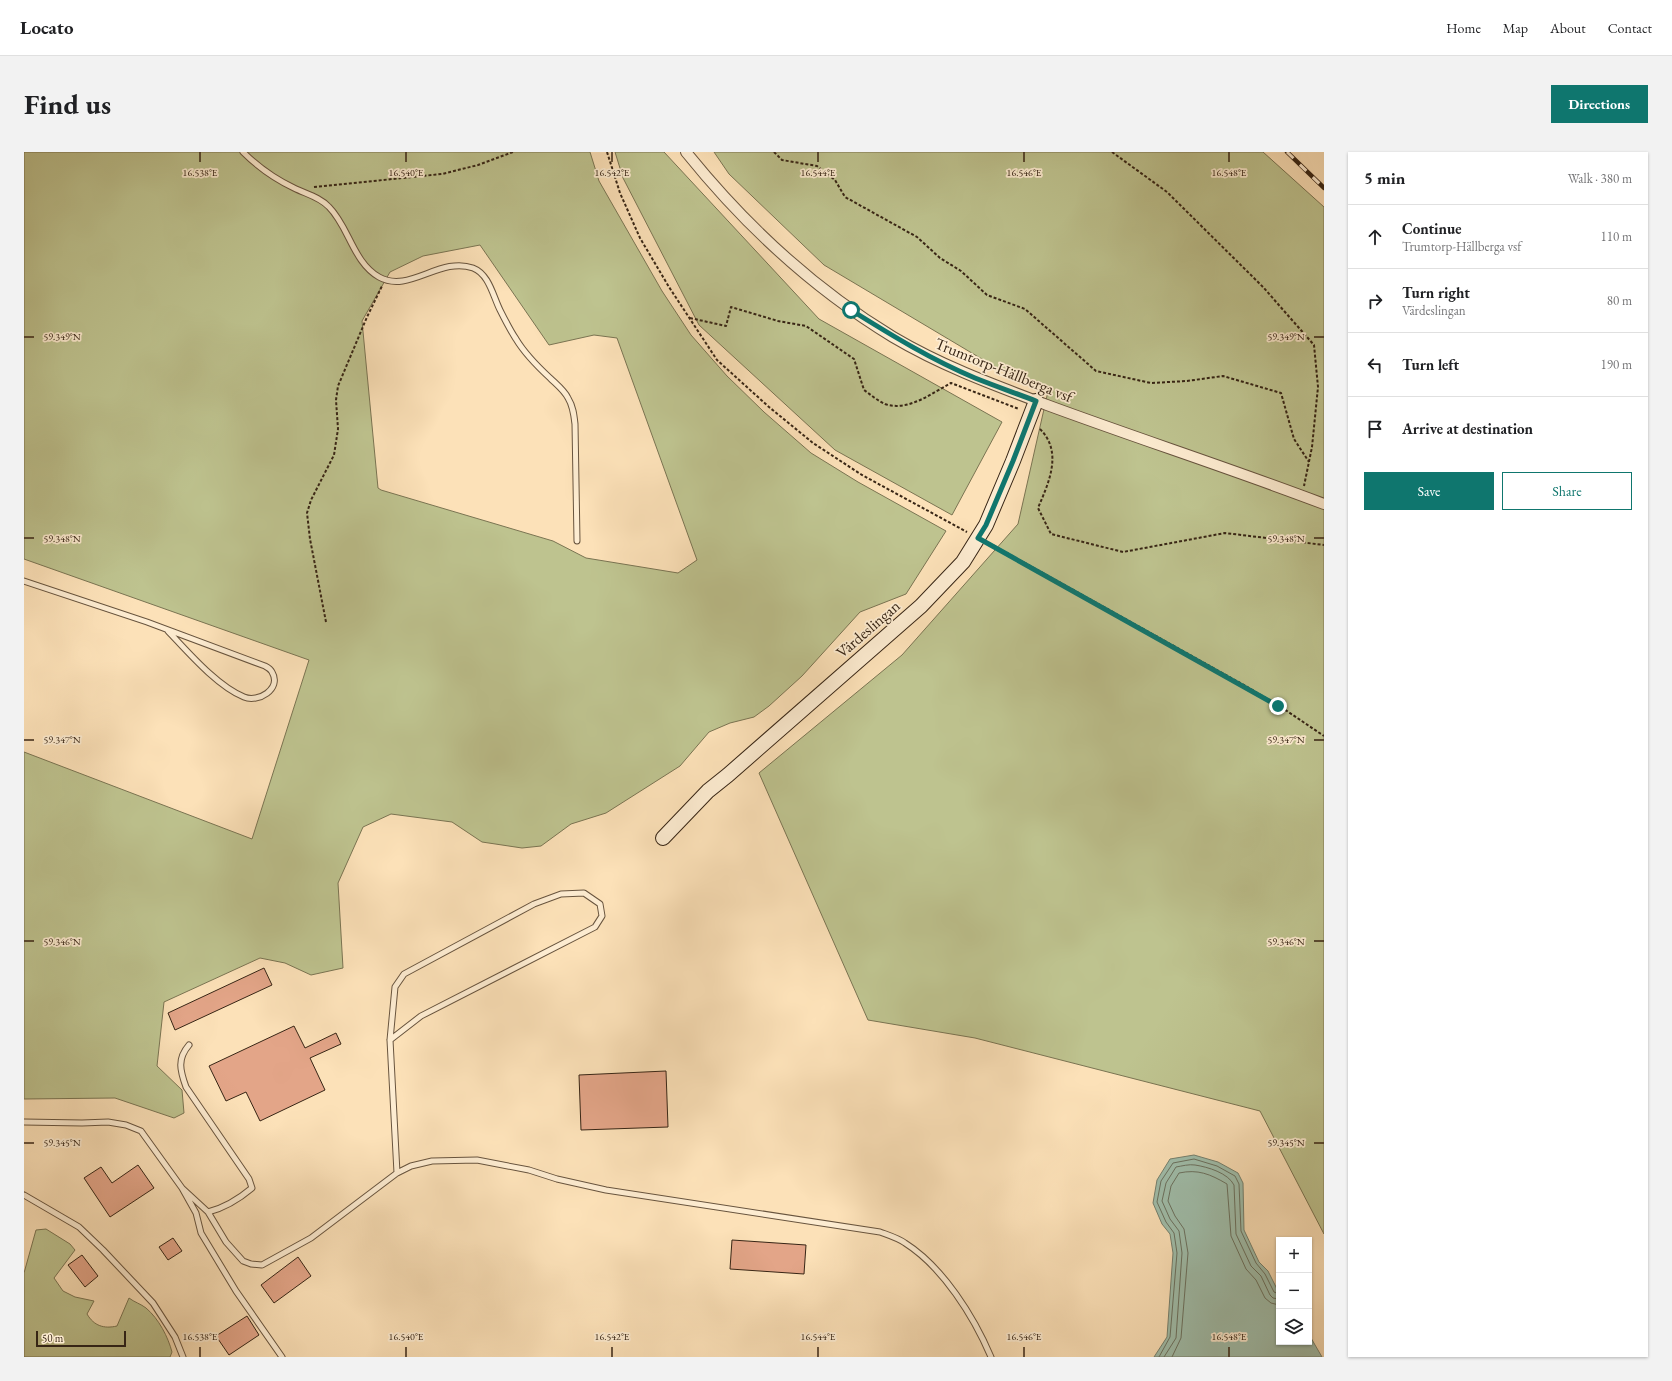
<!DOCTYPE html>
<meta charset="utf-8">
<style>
body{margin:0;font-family:"EB Garamond",serif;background:#f2f2f2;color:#202124}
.controls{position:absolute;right:12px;bottom:12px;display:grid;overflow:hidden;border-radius:0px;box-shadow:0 1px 3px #0004}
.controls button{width:36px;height:36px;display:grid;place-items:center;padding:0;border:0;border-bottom:1px solid #e0e0e0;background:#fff;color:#202124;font:20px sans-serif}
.scale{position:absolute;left:12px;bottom:10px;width:90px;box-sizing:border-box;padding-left:4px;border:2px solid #372515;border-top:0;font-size:11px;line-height:14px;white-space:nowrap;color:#372515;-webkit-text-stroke:3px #fdecd1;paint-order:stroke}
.stop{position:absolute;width:12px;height:12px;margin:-9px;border:3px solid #0f766e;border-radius:50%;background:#fff}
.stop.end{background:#0f766e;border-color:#fff;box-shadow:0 1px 4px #0008}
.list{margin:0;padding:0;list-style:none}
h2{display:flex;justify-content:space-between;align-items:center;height:52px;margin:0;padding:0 16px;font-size:17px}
h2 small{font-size:13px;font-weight:400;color:#757577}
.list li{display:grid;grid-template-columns:26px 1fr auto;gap:12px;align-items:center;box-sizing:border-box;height:64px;padding:0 16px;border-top:1px solid #e0e0e0}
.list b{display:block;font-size:15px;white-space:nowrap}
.list p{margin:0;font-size:13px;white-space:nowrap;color:#757577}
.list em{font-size:13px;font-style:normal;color:#757577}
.actions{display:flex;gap:8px;padding:12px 16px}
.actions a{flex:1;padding:9px 0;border:1px solid #0f766e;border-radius:0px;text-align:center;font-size:14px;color:#0f766e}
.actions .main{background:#0f766e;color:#fff}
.icon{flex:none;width:22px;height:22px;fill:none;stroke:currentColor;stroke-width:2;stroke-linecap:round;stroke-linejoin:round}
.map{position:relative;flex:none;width:1300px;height:1205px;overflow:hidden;border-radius:0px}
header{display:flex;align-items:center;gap:24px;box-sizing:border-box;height:56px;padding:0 20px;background:#fff;border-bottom:1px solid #e0e0e0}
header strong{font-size:19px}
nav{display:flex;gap:22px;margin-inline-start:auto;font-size:14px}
.intro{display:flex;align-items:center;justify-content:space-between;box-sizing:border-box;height:96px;padding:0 24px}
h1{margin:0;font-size:28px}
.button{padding:10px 18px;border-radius:0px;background:#0f766e;color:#fff;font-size:14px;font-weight:700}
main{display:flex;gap:24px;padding:0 24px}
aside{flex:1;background:#fff;border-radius:0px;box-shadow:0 1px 3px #0004}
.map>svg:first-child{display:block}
.green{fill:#bec38f;stroke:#7a7452;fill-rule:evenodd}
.water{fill:#a0beab;stroke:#76816f}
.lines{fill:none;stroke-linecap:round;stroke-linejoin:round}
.shore{stroke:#6c7260;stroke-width:1}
.building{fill:#e3a588;stroke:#372515}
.lane-casing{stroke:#68543e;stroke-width:7}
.street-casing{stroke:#68543e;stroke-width:12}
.secondary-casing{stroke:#372515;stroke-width:16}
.path{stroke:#372515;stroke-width:2;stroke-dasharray:3 2;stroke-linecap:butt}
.lane{stroke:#fdecd1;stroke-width:5}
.street{stroke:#fdecd1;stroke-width:10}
.secondary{stroke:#fdecd1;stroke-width:14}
.rail-casing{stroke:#372515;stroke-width:4.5}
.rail{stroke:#fdecd1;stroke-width:3;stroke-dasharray:9;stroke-linecap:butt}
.route{stroke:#0f766e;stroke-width:5}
.ticks{fill:none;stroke:#372515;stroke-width:1.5}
.labels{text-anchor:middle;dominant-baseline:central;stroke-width:3.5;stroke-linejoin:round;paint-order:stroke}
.street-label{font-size:16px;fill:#372515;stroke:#fdecd1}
.ticks-label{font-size:10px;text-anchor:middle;fill:#372515;stroke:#fdecd1;stroke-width:3.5;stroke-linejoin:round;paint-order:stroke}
</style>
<header>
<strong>Locato</strong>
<nav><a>Home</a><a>Map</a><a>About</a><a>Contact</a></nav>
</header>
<div class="intro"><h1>Find us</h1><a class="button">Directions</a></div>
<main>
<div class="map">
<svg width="1300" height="1205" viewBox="0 0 1300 1205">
<rect width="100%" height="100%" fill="#fce1b8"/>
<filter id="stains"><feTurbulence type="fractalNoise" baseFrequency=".005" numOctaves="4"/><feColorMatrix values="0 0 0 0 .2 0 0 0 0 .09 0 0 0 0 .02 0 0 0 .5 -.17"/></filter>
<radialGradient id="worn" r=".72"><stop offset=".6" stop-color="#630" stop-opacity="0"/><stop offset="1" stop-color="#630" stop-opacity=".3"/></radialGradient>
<!-- green -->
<path class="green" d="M0,0H566L575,29L638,139L667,183L703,224L740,260L787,301L834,330L922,379L882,442L836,460L778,524L745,554L730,565L706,571L685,580L656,614L582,661L547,672L517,694L498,696L458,690L428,670L367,662L339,675L314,731L319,816L287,823L261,811L236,806L140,850L133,914L158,938L160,961L150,966L91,946L0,947V600L228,687L285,508L0,407ZM456,93L525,193L570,183L593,186L673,408L654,421L562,406L529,389L357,338L354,336L338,169L366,120L399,104Z
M591,0H640L795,167L978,270L928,363L811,298L675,173L599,26Z
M690,0H1239L1300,55V1082L1236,959L951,886L844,868L735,621L878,503L994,372L1025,235L973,216L800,113L705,22Z
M22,1077L46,1092L51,1098L30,1126L39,1139L51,1145L70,1149L63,1162C70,1174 80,1177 93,1174L105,1146C110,1150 117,1152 122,1156C135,1167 144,1185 148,1200L146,1205H0V1121L12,1078Z"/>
<!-- water -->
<path class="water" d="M1170,1003L1194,1010L1214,1021L1219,1031L1220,1078L1235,1110L1244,1119L1255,1141V1190H1285V1174L1287,1186L1298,1205H1130L1143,1185L1149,1101L1146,1082L1138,1072L1129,1051L1133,1028L1146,1007Z"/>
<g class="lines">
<!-- shore -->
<path class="shore" d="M1135,1205L1146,1185L1153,1101L1150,1081L1142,1070L1133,1050L1137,1029L1149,1011L1170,1007L1193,1014L1211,1024L1215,1032L1217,1079L1232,1111L1241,1122L1250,1140L1255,1142
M1140,1205L1152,1186L1158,1101L1155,1079L1146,1067L1138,1049L1142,1031L1152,1015C1158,1014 1165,1012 1171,1013C1184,1015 1204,1021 1210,1033L1212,1082L1227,1114L1237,1124L1246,1143L1249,1146L1255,1147
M1148,1205L1157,1186L1164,1101L1160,1077L1151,1064L1144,1049L1147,1034L1155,1021C1174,1017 1186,1022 1203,1032L1207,1084L1222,1117L1232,1128L1241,1146L1247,1151L1255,1153"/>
</g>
<!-- building -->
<path class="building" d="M240,816L248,833L151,878L144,861Z
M270,874L281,896L312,881L317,892L286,906L301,938L236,969L222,940L202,949L185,914Z
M642,919L644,975L557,978L555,923Z
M114,1013L130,1036L86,1065L60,1026L77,1015L88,1031Z
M149,1086L158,1099L144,1108L135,1095Z
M708,1088L782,1093L780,1122L706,1117Z
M58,1103L74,1124L61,1135L44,1113Z
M274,1105L287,1124L250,1151L237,1133Z
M223,1164L235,1183L205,1203L192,1184Z"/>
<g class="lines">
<defs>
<path id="lane" d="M219,0C234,15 251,27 270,36C282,42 296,45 305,55C325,75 329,110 355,125C385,142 416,104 449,116C465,122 469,144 476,158C481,168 486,178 492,187C501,202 513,214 526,226C532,232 540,238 544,246C549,254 550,263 551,272L553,389
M0,429L123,470L241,514C243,515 247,518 248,520C258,537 234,551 220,545C193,534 164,500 144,479
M366,888L397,864L571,775L578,764L576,752L560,741L537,742L510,752L380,822L371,835L366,888L373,1021
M165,893C153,907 156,918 162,935L225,1027L228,1036C215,1047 200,1056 184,1060
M0,970L58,971L84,970L102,973L117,979L158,1036L172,1061L177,1081L212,1139L258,1205
M158,1036L184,1060L202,1090L219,1109L227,1112L238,1113L287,1086L373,1021L387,1014L408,1009L453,1008L505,1018L533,1027L582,1038L856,1080C864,1083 874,1086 881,1091C919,1115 950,1165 967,1205
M0,1043L55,1075L79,1098L129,1151L151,1185L159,1205"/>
<path id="street" d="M662,0C720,72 790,137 869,185C918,214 970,233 1023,253C1115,287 1208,317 1300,352"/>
<path id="secondary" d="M639,686L684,639L704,623L897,454L939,410L962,373L989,309L1012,249"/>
</defs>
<!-- lane casing -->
<use href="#lane" class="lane-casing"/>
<!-- street casing -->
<use href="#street" class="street-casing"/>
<!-- secondary casing -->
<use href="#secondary" class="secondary-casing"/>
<!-- path -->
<path class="path" d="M583,0L596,41L616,86L645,135L693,208L745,255L789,291L838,323L943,380
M750,0L758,8L793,14L811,28L821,45L893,85L916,106L937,119L963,143L1001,157L1072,219L1127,231L1163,229L1199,224L1257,241L1270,287L1285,310
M1088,0L1143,40L1239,135L1290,193L1294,235L1288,295L1280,334
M290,35L418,22L454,13L489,0
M666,166L702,174L707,155L754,169L782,174L830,207L840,238C847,243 854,249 861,252C884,260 908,241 927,231L995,257
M1016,277C1039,300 1025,330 1014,356L1027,382L1099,400L1201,381L1300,393
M965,391L1218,532L1254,553L1300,584
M302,470L286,387L283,361L287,348L310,303L314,277L312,248L314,234L343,165L358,134"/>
<!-- lane -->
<use href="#lane" class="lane"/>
<!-- street -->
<use href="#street" class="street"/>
<!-- secondary -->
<use href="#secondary" class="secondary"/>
<defs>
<path id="rail" d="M1263,0L1300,36"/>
</defs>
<!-- rail casing -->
<use href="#rail" class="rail-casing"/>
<!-- rail -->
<use href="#rail" class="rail"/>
</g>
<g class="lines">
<!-- route -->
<path class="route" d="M827,158C867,183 908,208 951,226C971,234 991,241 1012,249L989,309L962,373L954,386L1254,554"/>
</g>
<!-- ticks -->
<path class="ticks" d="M176,0V10M382,0V10M588,0V10M794,0V10M1000,0V10M1205,0V10M0,185H10M1290,185H1300M0,386H10M1290,386H1300M0,588H10M1290,588H1300M0,789H10M1290,789H1300M0,991H10M1290,991H1300M176,1195V1205M382,1195V1205M588,1195V1205M794,1195V1205M1000,1195V1205M1205,1195V1205"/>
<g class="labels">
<!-- street labels -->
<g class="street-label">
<text transform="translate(980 218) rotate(22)">Trumtorp-Hällberga vsf</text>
<text transform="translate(844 477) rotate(-41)">Värdeslingan</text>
</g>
</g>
<g class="ticks-label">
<text x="176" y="24">16.538°E</text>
<text x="382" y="24">16.540°E</text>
<text x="588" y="24">16.542°E</text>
<text x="794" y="24">16.544°E</text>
<text x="1000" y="24">16.546°E</text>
<text x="1205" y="24">16.548°E</text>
<text x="38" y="188">59.349°N</text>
<text x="1262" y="188">59.349°N</text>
<text x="38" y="390">59.348°N</text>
<text x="1262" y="390">59.348°N</text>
<text x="38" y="591">59.347°N</text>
<text x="1262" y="591">59.347°N</text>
<text x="38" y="793">59.346°N</text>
<text x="1262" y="793">59.346°N</text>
<text x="38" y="994">59.345°N</text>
<text x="1262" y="994">59.345°N</text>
<text x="176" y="1188">16.538°E</text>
<text x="382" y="1188">16.540°E</text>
<text x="588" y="1188">16.542°E</text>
<text x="794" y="1188">16.544°E</text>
<text x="1000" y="1188">16.546°E</text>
<text x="1205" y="1188">16.548°E</text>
</g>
<rect width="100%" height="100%" filter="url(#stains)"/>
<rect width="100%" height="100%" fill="url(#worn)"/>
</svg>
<div class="controls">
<button>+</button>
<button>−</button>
<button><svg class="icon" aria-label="layers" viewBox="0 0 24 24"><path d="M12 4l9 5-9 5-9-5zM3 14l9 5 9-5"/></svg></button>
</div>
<div class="scale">50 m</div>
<div class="stop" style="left:827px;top:158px"></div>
<div class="stop end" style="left:1254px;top:554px"></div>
</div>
<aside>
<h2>5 min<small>Walk · 380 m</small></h2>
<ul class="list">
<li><svg class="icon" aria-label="ahead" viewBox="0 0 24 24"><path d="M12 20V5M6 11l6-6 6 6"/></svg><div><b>Continue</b><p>Trumtorp-Hällberga vsf</p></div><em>110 m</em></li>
<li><svg class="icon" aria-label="right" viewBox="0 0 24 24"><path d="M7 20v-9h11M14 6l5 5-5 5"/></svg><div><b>Turn right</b><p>Värdeslingan</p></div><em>80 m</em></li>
<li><svg class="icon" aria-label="left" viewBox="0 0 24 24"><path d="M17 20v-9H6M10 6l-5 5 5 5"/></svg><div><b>Turn left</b></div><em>190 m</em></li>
<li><svg class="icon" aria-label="arrive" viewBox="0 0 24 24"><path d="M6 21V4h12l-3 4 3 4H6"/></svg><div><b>Arrive at destination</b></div></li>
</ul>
<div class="actions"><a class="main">Save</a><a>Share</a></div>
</aside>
</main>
